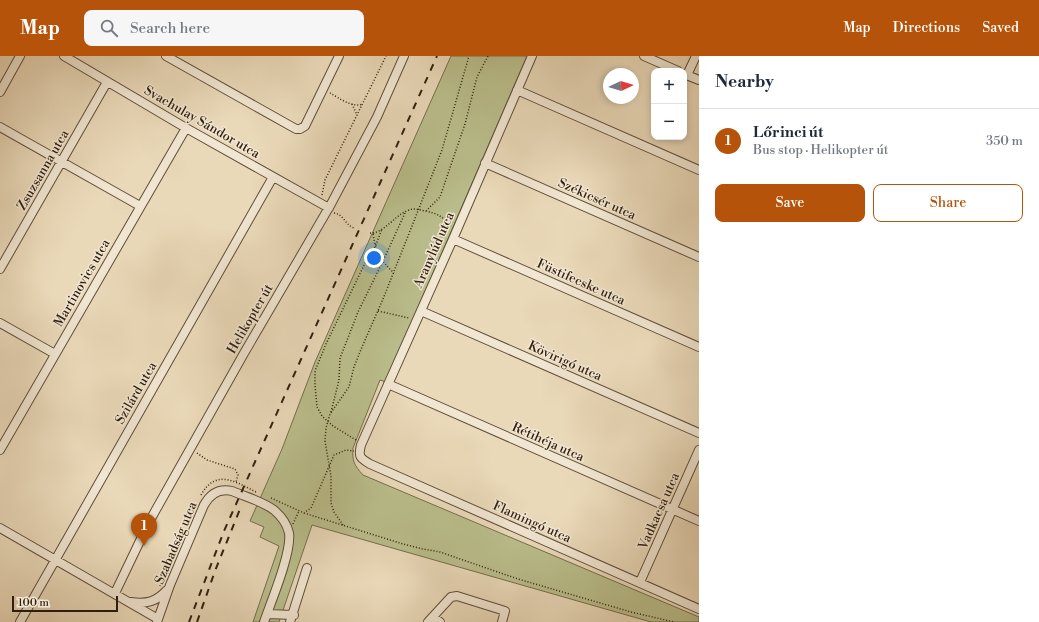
<!DOCTYPE html>
<meta charset="utf-8">
<style>
body{margin:0;font-family:"Libre Bodoni",serif;background:#f6f6f7;color:#1f2937}
.controls{position:absolute;right:12px;top:12px;display:grid;overflow:hidden;border-radius:8px;box-shadow:0 2px 6px #0003}
.controls button{width:36px;height:36px;display:grid;place-items:center;padding:0;border:0;border-bottom:1px solid #e0e1e3;background:#fff;color:#1f2937;font:20px sans-serif}
.compass{position:absolute;left:603px;top:12px;width:36px;height:36px;border-radius:50%;background:#fff;box-shadow:0 2px 6px #0003;rotate:86deg}
.scale{position:absolute;left:12px;bottom:10px;width:106px;box-sizing:border-box;padding-left:4px;border:2px solid #301f0e;border-top:0;font-size:11px;line-height:14px;white-space:nowrap;color:#301f0e;-webkit-text-stroke:3px #f1e6d2;paint-order:stroke}
.you{position:absolute;left:374px;top:202px;width:14px;height:14px;margin:-10px;border:3px solid #fff;border-radius:50%;background:#1a73e8;box-shadow:0 0 0 6px #1a73e833}
.badge{display:grid;place-items:center;width:26px;height:26px;border-radius:50%;background:#b45309;color:#fff;font-size:13px;font-weight:700}
.pin{position:absolute;translate:-50% -33px;filter:drop-shadow(0 1px 2px #0008)}
.pin::after{content:'';position:absolute;top:21px;width:14px;height:12px;background:inherit;clip-path:polygon(0 0,100% 0,50% 100%)}
.list{margin:0;padding:0;list-style:none}
h2{display:flex;justify-content:space-between;align-items:center;height:52px;margin:0;padding:0 16px;font-size:17px}
h2 small{font-size:13px;font-weight:400;color:#747a83}
.list li{display:grid;grid-template-columns:26px 1fr auto;gap:12px;align-items:center;box-sizing:border-box;height:64px;padding:0 16px;border-top:1px solid #e0e1e3}
.list b{display:block;font-size:15px;white-space:nowrap}
.list p{margin:0;font-size:13px;white-space:nowrap;color:#747a83}
.list em{font-size:13px;font-style:normal;color:#747a83}
.actions{display:flex;gap:8px;padding:12px 16px}
.actions a{flex:1;padding:9px 0;border:1px solid #b45309;border-radius:8px;text-align:center;font-size:14px;color:#b45309}
.actions .main{background:#b45309;color:#fff}
.icon{flex:none;width:22px;height:22px;fill:none;stroke:currentColor;stroke-width:2;stroke-linecap:round;stroke-linejoin:round}
.map{position:relative;flex:none;width:699px;height:566px;overflow:hidden}
header{display:flex;align-items:center;gap:24px;box-sizing:border-box;height:56px;padding:0 20px;background:#b45309;color:#fff}
header strong{font-size:19px}
nav{display:flex;gap:22px;margin-inline-start:auto;font-size:14px}
.search{width:280px;height:36px;background:#f6f6f7;display:flex;align-items:center;gap:10px;box-sizing:border-box;padding:0 14px;border-radius:8px;color:#747a83;font-size:15px}
main{display:flex}
aside{flex:1;background:#fff}
.map>svg:first-child{display:block}
.green{fill:#babe8c;stroke:#756e4d}
.lines{fill:none;stroke-linecap:round;stroke-linejoin:round}
.minor-casing{stroke:#5e4e39;stroke-width:10}
.path{stroke:#301f0e;stroke-width:1.5;stroke-dasharray:1 2;stroke-linecap:butt}
.minor{stroke:#f1e6d2;stroke-width:8}
.rail{stroke:#301f0e;stroke-width:2;stroke-dasharray:7 7;stroke-linecap:butt}
.labels{text-anchor:middle;dominant-baseline:central;stroke-width:3;stroke-linejoin:round;paint-order:stroke}
.street-label{font-size:13px;fill:#301f0e;stroke:#f1e6d2}
</style>
<header>
<strong>Map</strong>
<div class="search"><svg class="icon" aria-label="search" viewBox="0 0 24 24"><circle cx="10" cy="10" r="6"/><path d="M15 15l6 6"/></svg>Search here</div>
<nav><a>Map</a><a>Directions</a><a>Saved</a></nav>
</header>
<main>
<div class="map">
<svg width="699" height="566" viewBox="0 0 699 566">
<rect width="100%" height="100%" fill="#ead9b9"/>
<filter id="stains"><feTurbulence type="fractalNoise" baseFrequency=".005" numOctaves="4"/><feColorMatrix values="0 0 0 0 .2 0 0 0 0 .09 0 0 0 0 .02 0 0 0 .5 -.17"/></filter>
<radialGradient id="worn" r=".72"><stop offset=".6" stop-color="#630" stop-opacity="0"/><stop offset="1" stop-color="#630" stop-opacity=".3"/></radialGradient>
<!-- green -->
<path class="green" d="M451,0H527L386,326L380,324L353,392C352,405 354,409 363,419L699,561V566H651L312,469L279,566H253L279,490L260,481L264,471L250,465L282,393L315,306Z"/>
<g class="lines">
<defs>
<path id="minor" d="M64,0L186,72L329,152
M166,0L296,73H300L305,70L339,0
M532,0L453,183L361,389C358,401 360,402 370,408L699,553
M644,0L678,15
M684,18L699,24
M687,19L696,0
M517,34L699,114
M0,36L20,0
M0,71L140,150
M485,107L699,201
M453,183L699,291
M0,213L107,26
M421,255L699,377
M0,267L55,298
M388,328L699,465
M0,394L186,72
M0,472L158,563
M640,526L699,394
M115,537L149,466L243,299L331,148L377,61L404,0
M131,546C147,548 156,546 167,534
M267,558L294,559
M433,561L440,566
M20,566L273,121
M157,566L170,529L204,449C210,438 219,432 232,435C246,441 262,445 274,454C281,460 287,468 289,477C292,496 271,546 264,566
M290,566L307,512
M428,566L451,541L457,540L505,555L502,566"/>
</defs>
<!-- minor casing -->
<use href="#minor" class="minor-casing"/>
<!-- path -->
<path class="path" d="M330,37C339,42 352,52 363,48
M352,48L357,59
M322,139L325,124L386,0
M426,155L440,141L465,68L477,21L488,0
M334,157C344,158 346,171 355,172
M370,177C385,178 397,155 413,153C417,153 421,154 425,155C437,157 443,161 451,170
M373,178C376,196 380,204 394,217
M378,255L409,262
M331,356L339,324L340,302L344,292L358,256L383,205L405,157
M356,384L333,370L322,360L317,351L315,329V315L326,288L367,203L375,191L382,173
M197,397L207,404L235,413L238,419L236,426
M201,439C216,412 236,426 256,436
M271,442L304,457L311,452L334,399L346,394L354,395
M304,457L403,488L423,493L440,496L518,523L631,556L674,566
M293,468L299,455
M343,469L334,456L331,447V420L325,385L326,372L330,358L349,331L354,311L362,291L383,243L412,170L442,94L469,0
M160,530L172,504"/>
<!-- minor -->
<use href="#minor" class="minor"/>
<!-- rail -->
<path class="rail" d="M189,566L224,475L437,0
M197,566L215,515L240,453"/>
</g>
<g class="labels">
<!-- street labels -->
<g class="street-label">
<text transform="translate(202 66) rotate(30)">Svachulay Sándor utca</text>
<text transform="translate(43 114) rotate(-60)">Zsuzsanna utca</text>
<text transform="translate(597 143) rotate(24)">Székicsér utca</text>
<text transform="translate(434 194) rotate(-66)">Aranylúd utca</text>
<text transform="translate(581 226) rotate(24)">Füstifecske utca</text>
<text transform="translate(82 227) rotate(-60)">Martinovics utca</text>
<text transform="translate(250 263) rotate(-60)">Helikopter út</text>
<text transform="translate(565 305) rotate(24)">Kövirigó utca</text>
<text transform="translate(136 337) rotate(-60)">Szilárd utca</text>
<text transform="translate(548 386) rotate(24)">Rétihéja utca</text>
<text transform="translate(659 455) rotate(-66)">Vadkacsa utca</text>
<text transform="translate(532 466) rotate(24)">Flamingó utca</text>
<text transform="translate(176 487) rotate(-67)">Szabadság utca</text>
</g>
</g>
<rect width="100%" height="100%" filter="url(#stains)"/>
<rect width="100%" height="100%" fill="url(#worn)"/>
</svg>
<div class="controls">
<button>+</button>
<button>−</button>
</div>
<svg class="compass" viewBox="-18 -18 36 36"><path d="M0-13l5 13h-10z" fill="#e53935"/><path d="M0 13l5-13h-10z" fill="#747a83"/></svg>
<div class="scale">100 m</div>
<div class="you"></div>
<div class="pin badge" style="left:144px;top:490px">1</div>
</div>
<aside>
<h2>Nearby<small></small></h2>
<ul class="list">
<li><span class="badge">1</span><div><b>Lőrinci út</b><p>Bus stop · Helikopter út</p></div><em>350 m</em></li>
</ul>
<div class="actions"><a class="main">Save</a><a>Share</a></div>
</aside>
</main>
